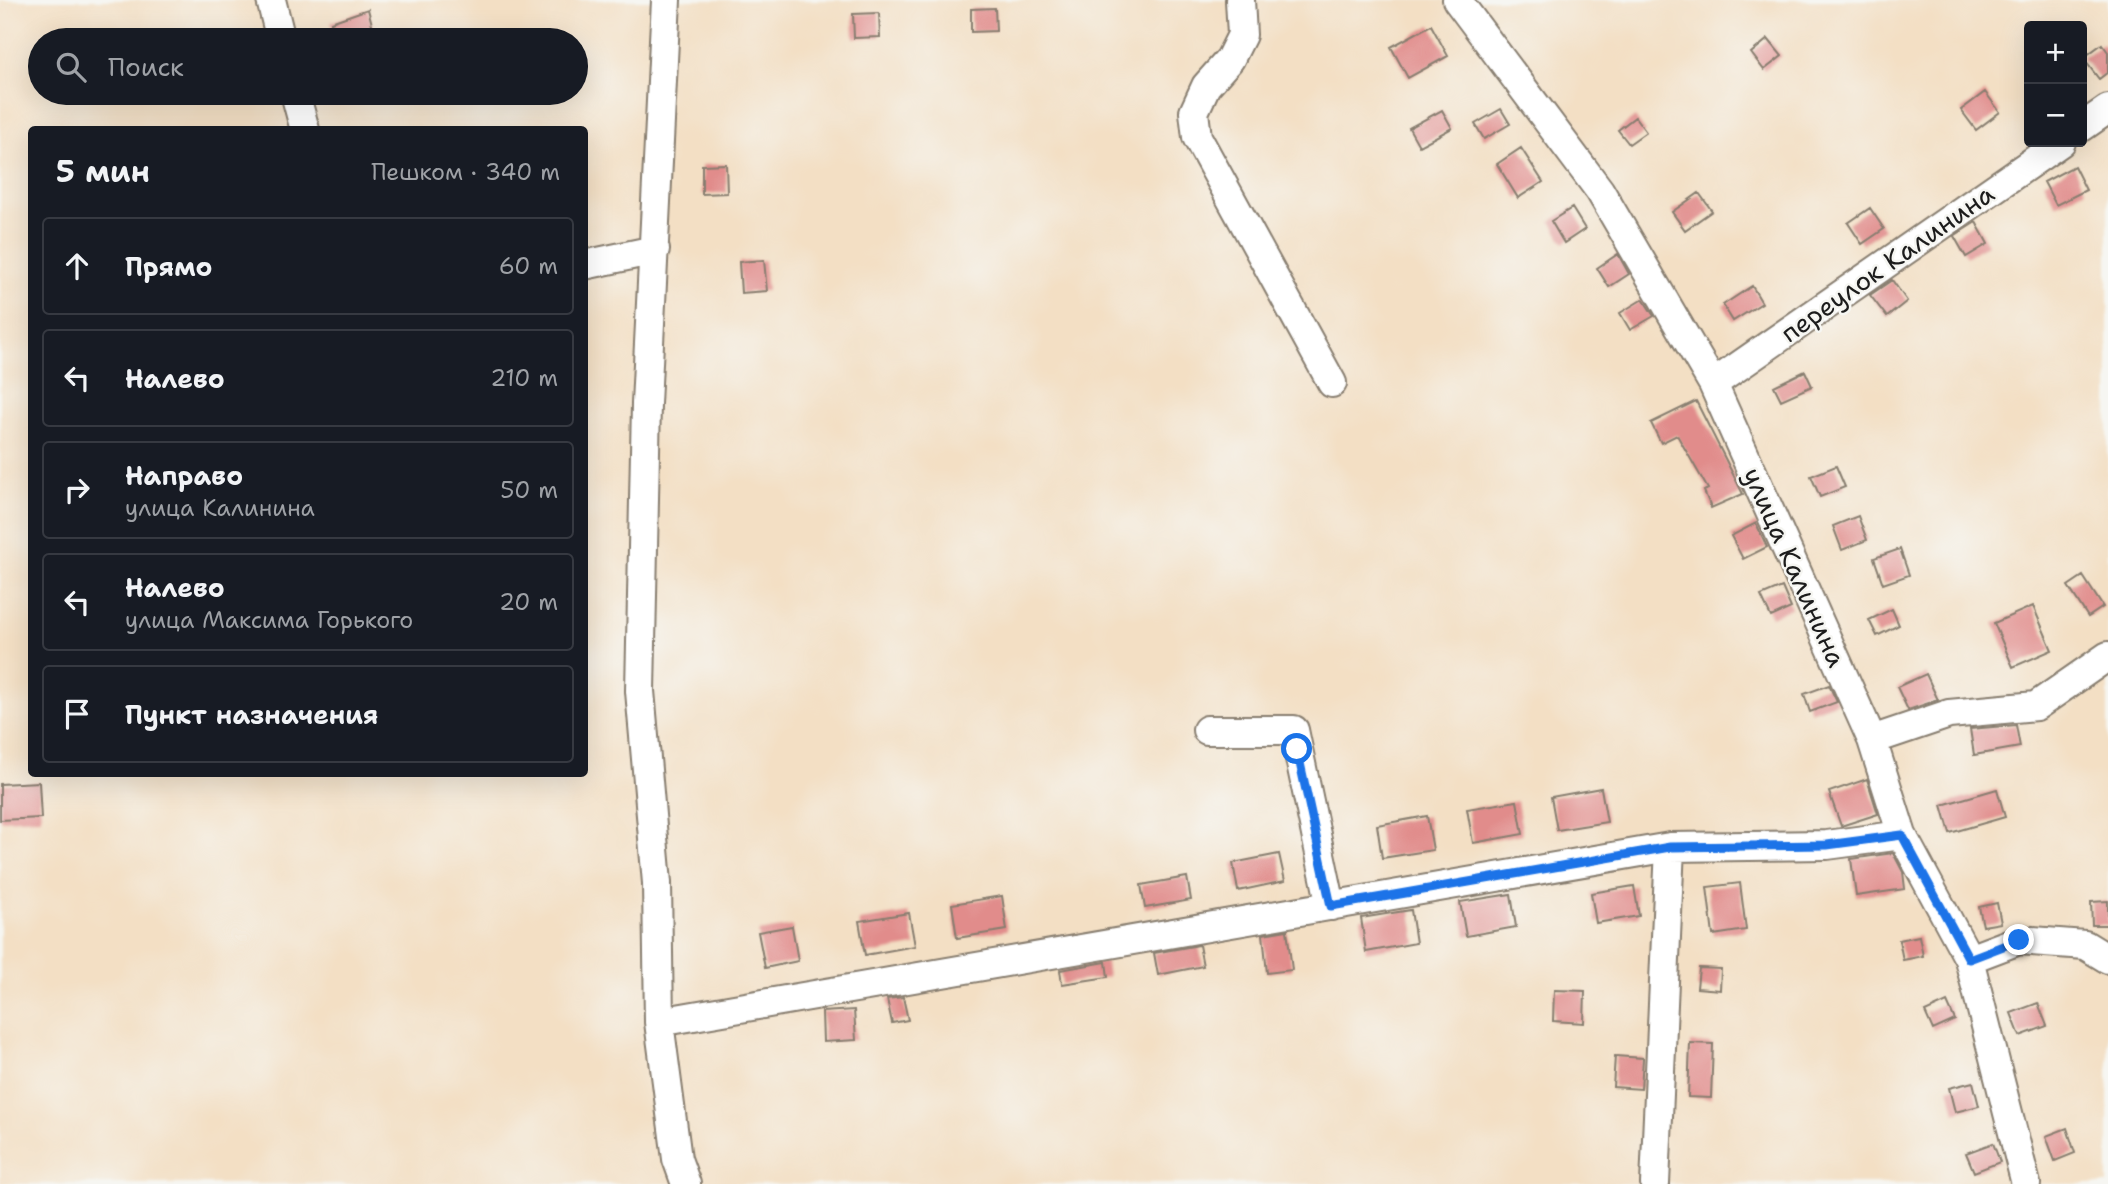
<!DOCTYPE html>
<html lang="ru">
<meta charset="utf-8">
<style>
body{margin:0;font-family:"Shantell Sans",sans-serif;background:#242831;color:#f1f3f6}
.controls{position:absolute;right:21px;top:21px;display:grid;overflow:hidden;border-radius:7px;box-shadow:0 7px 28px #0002}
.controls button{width:63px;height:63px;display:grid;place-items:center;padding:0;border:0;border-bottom:2px solid #363941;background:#171b24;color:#f1f3f6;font:35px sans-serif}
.stop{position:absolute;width:21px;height:21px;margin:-16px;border:5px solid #1a73e8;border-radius:50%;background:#fff}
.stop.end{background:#1a73e8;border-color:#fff;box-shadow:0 2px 7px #0008}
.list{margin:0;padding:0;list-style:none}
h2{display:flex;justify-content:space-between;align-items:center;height:91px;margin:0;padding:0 28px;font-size:30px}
h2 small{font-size:23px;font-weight:400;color:#9ea1a6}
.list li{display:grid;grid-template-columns:46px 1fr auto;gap:21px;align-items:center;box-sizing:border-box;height:98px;margin:0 14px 14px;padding:0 14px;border:2px solid #363941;border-radius:7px}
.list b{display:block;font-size:26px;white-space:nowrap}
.list p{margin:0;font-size:23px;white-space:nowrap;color:#9ea1a6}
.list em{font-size:23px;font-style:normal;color:#9ea1a6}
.icon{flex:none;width:38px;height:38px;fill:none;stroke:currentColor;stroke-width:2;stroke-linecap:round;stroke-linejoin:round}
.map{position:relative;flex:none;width:2108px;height:1184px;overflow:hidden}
.search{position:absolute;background:#171b24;box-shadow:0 7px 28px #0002;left:28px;top:28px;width:560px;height:77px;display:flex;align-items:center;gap:18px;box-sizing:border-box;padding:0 24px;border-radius:38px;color:#9ea1a6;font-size:26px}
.panel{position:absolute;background:#171b24;box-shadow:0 7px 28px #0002;left:28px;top:126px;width:560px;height:651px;border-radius:7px}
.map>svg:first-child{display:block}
.building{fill:#e18c8b}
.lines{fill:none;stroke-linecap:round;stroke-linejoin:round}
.minor-casing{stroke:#887e70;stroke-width:32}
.minor{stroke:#fff;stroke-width:28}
.route{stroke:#1a73e8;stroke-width:9}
.labels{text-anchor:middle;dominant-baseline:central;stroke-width:5;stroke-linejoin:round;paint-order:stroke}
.street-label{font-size:26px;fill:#1c1c1c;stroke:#f6f6f2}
</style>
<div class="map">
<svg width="2108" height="1184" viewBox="0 0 2108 1184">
<rect width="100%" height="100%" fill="#f6f6f2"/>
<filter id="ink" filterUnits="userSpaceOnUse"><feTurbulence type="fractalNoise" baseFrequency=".0143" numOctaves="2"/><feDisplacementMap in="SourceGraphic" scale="14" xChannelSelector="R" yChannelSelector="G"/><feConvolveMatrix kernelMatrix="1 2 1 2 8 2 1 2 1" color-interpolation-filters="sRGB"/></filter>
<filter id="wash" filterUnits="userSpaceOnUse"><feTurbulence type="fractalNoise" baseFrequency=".00686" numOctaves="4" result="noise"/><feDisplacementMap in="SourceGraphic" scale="28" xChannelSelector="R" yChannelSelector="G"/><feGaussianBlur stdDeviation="1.57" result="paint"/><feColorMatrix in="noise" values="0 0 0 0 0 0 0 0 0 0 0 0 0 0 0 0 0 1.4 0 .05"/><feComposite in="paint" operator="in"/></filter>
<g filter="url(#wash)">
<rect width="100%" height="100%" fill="#f3dfc4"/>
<g id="blocks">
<!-- building -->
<path class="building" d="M995,8L996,31L971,32V9Z
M368,9L376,40H334L331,22Z
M879,13L880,37L854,38L853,14Z
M1431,25L1448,56L1408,78L1391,47Z
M1768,39L1782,56L1764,70L1751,53Z
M2102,44L2108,52V72L2099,79L2083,58Z
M1985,92L2000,112L1976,130L1961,110Z
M1501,109L1510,124L1484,139L1475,124Z
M1442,110L1452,128L1419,146L1409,128Z
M1635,117L1646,132L1629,144L1618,130Z
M1521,148L1543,182L1518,198L1497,164Z
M726,164L727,193L702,194V165Z
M2074,166L2086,190L2056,205L2044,182Z
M1699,193L1712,211L1685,230L1672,212Z
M1572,208L1585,229L1564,243L1551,221Z
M1870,208L1884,229L1862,244L1848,223Z
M1976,222L1988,244L1966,257L1954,236Z
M1618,254L1629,274L1609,287L1597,268Z
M764,260L767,291L741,293L739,262Z
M1892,280L1907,301L1887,317L1870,295Z
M1752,286L1762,303L1733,321L1723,305Z
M1643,299L1654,316L1630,330L1620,313Z
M1805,371L1812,386L1781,400L1774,386Z
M1696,401L1743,494L1711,508L1704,491L1708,489L1677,435L1661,443L1651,423Z
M1836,466L1845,487L1820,497L1811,476Z
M1858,516L1867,540L1842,550L1833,526Z
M1756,523L1767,547L1743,559L1731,536Z
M1900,549L1909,575L1883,584L1874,558Z
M2083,576L2103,607L2088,617L2068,586Z
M1782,587L1791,608L1771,617L1761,596Z
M2033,606L2052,650L2013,667L1994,623Z
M1892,609L1899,625L1877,636L1869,620Z
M1926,674L1938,700L1908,710L1897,687Z
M1829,685L1837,702L1810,712L1804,694Z
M2016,725L2020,747L1974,755L1970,729Z
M1867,779L1878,814L1841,826L1829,792Z
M39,782L41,818L0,820V784Z
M1601,788L1607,822L1557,830L1551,797Z
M1997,789L2005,817L1950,833L1942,805Z
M1517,801L1523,834L1473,843L1467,809Z
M1427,816L1433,850L1382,858L1377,825Z
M1893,853L1903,872L1905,889L1856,896L1851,859Z
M1279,854L1285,881L1238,891L1233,863Z
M1187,877L1191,900L1145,908L1141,885Z
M1740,883L1746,930L1713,935L1707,887Z
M1634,886L1639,916L1596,923L1591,893Z
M1511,894L1516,927L1466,936L1460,902Z
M1002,896L1007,930L957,938L952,904Z
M2108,901V925H2092L2091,902Z
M1997,903L2001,923L1983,926L1979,907Z
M1411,910L1416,943L1366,952L1361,918Z
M909,913L915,946L865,955L859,921Z
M792,926L798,961L765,968L758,932Z
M1287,930L1292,970L1267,973L1263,934Z
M1919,936L1923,956L1903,960L1899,940Z
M1199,945L1203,966L1158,975L1154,953Z
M1106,962L1108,977L1062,984L1060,970Z
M1699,968L1721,969L1720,990L1697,988Z
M1554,990L1585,991L1584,1023L1553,1021Z
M903,997L908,1020L892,1023L887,999Z
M1947,1002L1955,1020L1933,1030L1925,1012Z
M2038,1003L2047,1026L2020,1036L2011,1013Z
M854,1010L856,1040L823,1042L822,1012Z
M1690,1043L1713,1044L1711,1098L1688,1097Z
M1615,1056L1643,1058L1641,1089L1613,1087Z
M1973,1082L1979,1106L1955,1112L1949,1088Z
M2067,1128L2075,1153L2055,1161L2046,1136Z
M1993,1143L2000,1162L1974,1172L1966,1153Z"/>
</g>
</g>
<g filter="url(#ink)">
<use href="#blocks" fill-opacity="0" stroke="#887e70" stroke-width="2"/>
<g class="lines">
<defs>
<path id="minor" d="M271,0L281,40
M666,0L646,404L640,691L657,883L659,1022L677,1159L686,1184
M1240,0L1242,35L1230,59L1206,86L1194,112L1197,137L1332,383
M1457,0L1600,191L1713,384L1872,740L1902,835L1969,959L2026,1184
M295,93L305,130
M2082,127L2108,109
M584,265L655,250
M1713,384L2061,142
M1207,730H1294L1331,906
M1872,740L1949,714L2036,706L2108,656
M1969,959L2019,940L2085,945L2108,959
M659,1022L1670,847L1827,845L1902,835
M1655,1184L1670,847"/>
</defs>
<!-- minor casing -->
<use href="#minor" class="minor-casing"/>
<!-- minor -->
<use href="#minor" class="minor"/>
</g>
</g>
<g class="lines" filter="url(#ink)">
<!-- route -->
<path class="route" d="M1297,749L1331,906L1670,847L1827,845L1902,835L1969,959L2019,940"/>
</g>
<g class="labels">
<!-- street labels -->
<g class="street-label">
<text transform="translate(1887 263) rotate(-35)">переулок Калинина</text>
<text transform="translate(1795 567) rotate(66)">улица Калинина</text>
</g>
</g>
</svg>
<div class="controls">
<button>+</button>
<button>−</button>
</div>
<div class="stop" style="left:1297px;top:749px"></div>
<div class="stop end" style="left:2019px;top:940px"></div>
<div class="search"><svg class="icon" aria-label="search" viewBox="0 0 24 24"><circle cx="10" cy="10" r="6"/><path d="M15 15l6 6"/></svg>Поиск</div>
<section class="panel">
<h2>5 мин<small>Пешком · 340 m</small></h2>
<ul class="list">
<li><svg class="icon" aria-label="ahead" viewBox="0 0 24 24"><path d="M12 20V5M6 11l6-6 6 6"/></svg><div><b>Прямо</b></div><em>60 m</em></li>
<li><svg class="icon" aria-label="left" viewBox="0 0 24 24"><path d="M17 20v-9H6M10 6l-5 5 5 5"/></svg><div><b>Налево</b></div><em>210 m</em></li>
<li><svg class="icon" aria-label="right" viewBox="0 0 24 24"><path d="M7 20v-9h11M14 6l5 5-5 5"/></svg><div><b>Направо</b><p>улица Калинина</p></div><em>50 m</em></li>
<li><svg class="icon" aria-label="left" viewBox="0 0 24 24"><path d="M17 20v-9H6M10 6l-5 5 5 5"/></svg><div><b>Налево</b><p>улица Максима Горького</p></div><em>20 m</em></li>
<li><svg class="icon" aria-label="arrive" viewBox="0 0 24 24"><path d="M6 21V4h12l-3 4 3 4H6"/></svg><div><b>Пункт назначения</b></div></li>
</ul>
</section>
</div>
